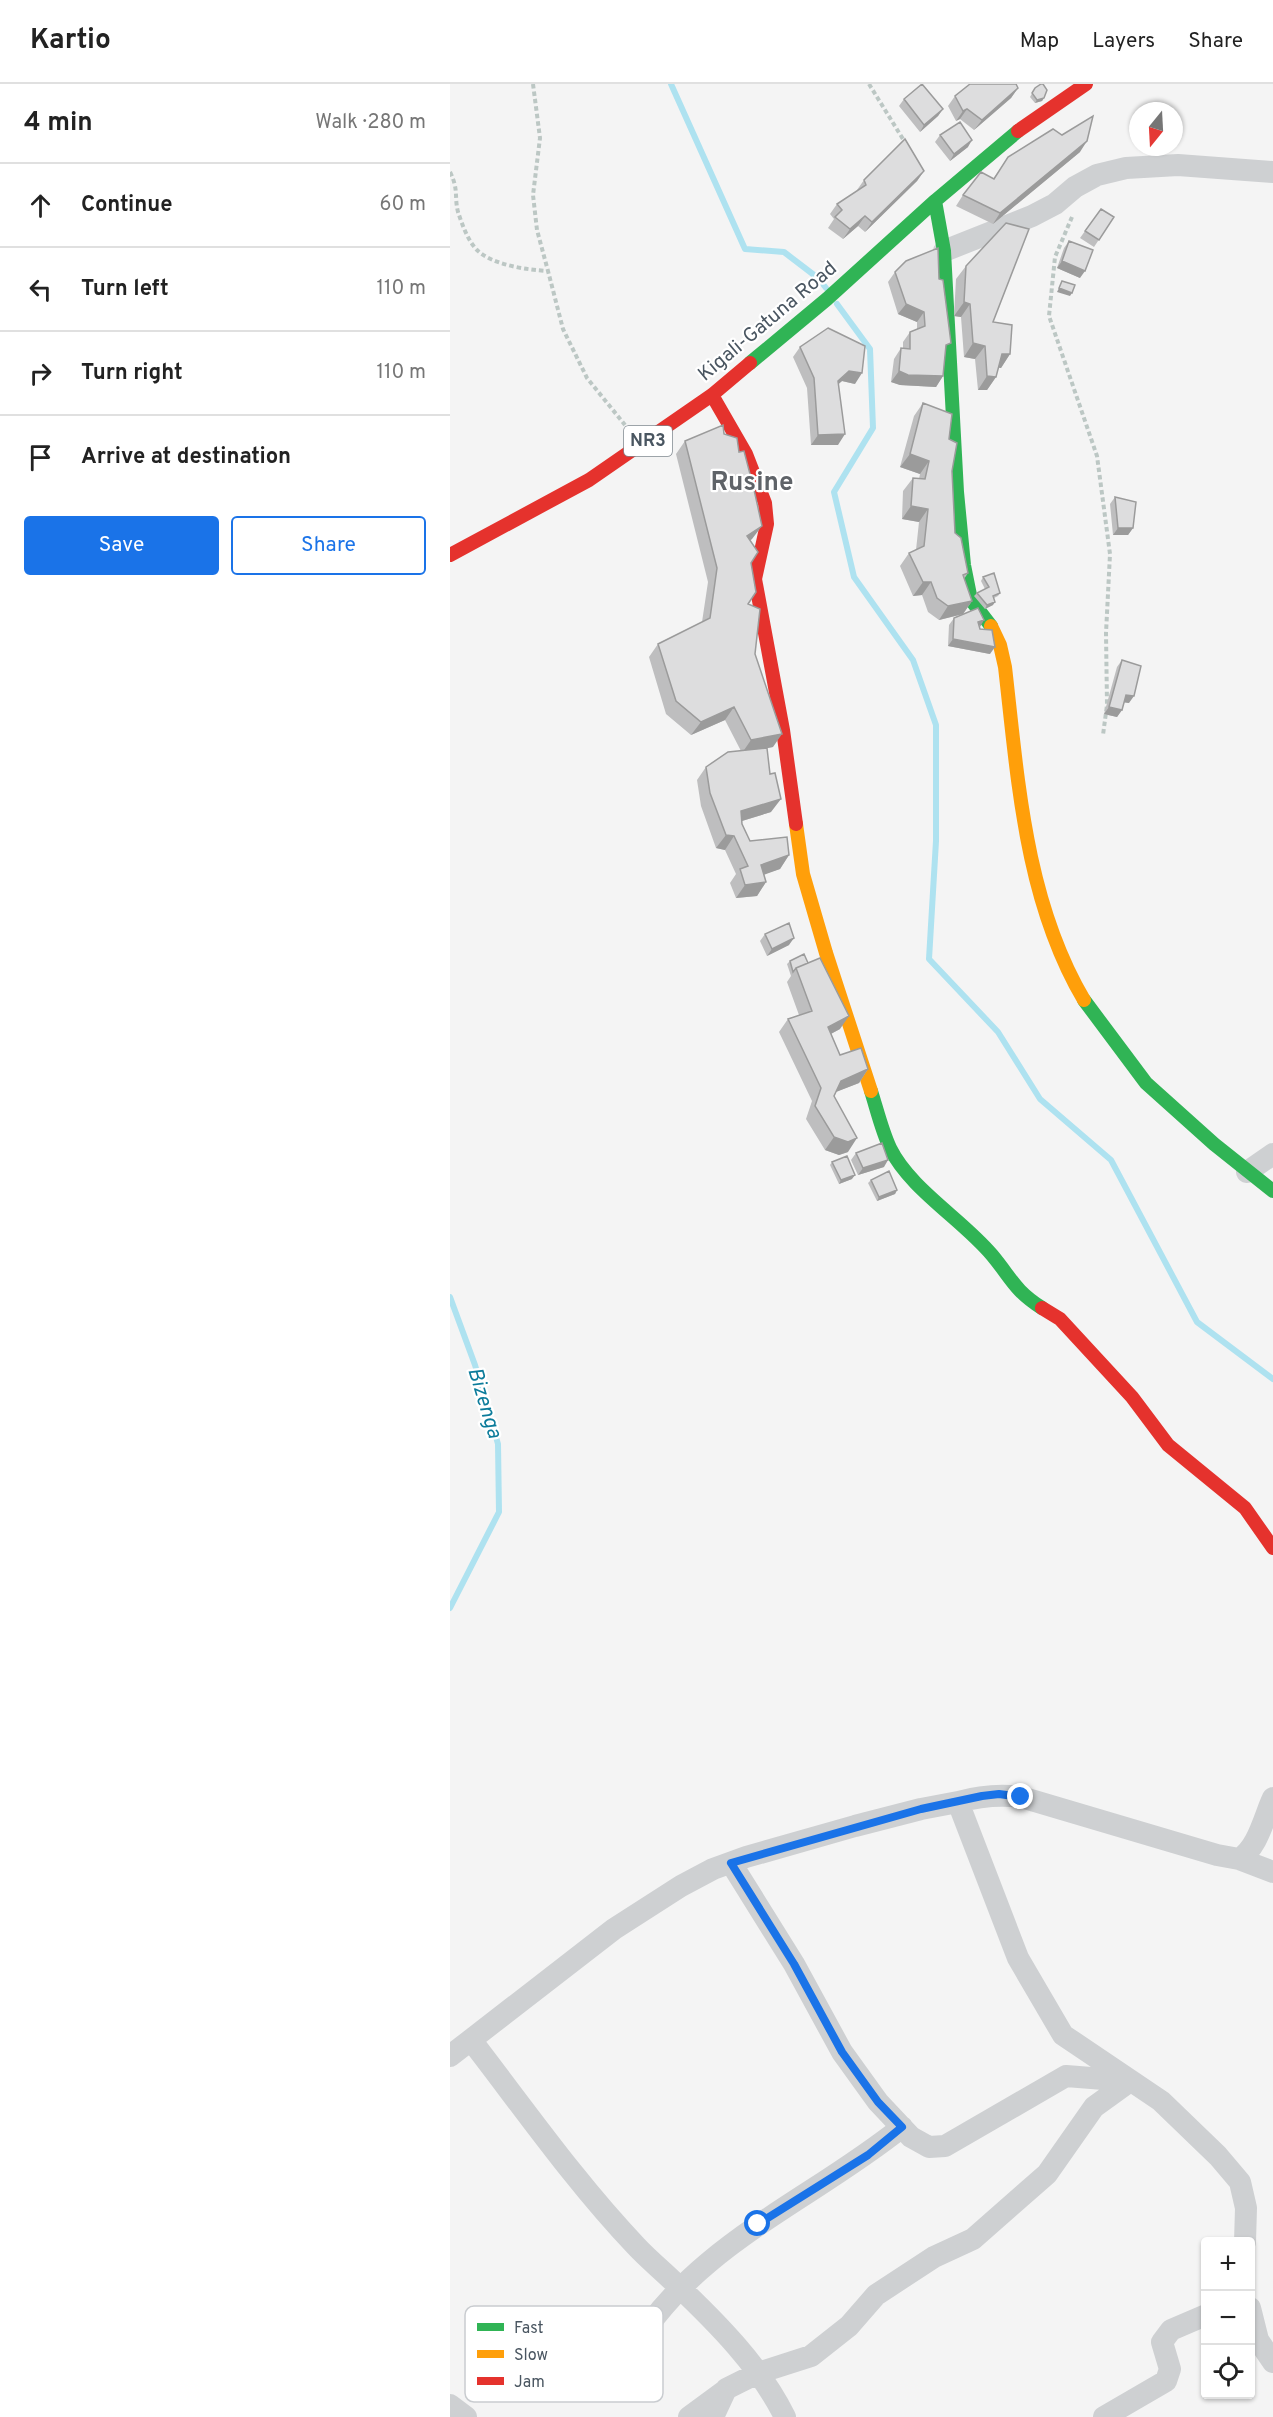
<!DOCTYPE html>
<meta charset="utf-8">
<style>
body{margin:0;font-family:Overpass,sans-serif;background:#f6f6f6;color:#222}
.controls{position:absolute;right:18px;bottom:18px;display:grid;overflow:hidden;border-radius:6px;box-shadow:0 2px 4px #0004}
.controls button{width:54px;height:54px;display:grid;place-items:center;padding:0;border:0;border-bottom:2px solid #e0e0e0;background:#fff;color:#222;font:30px sans-serif}
.compass{position:absolute;left:679px;top:18px;width:54px;height:54px;border-radius:50%;background:#fff;box-shadow:0 2px 4px #0004;rotate:198deg}
.stop{position:absolute;width:18px;height:18px;margin:-14px;border:4px solid #1a73e8;border-radius:50%;background:#fff}
.stop.end{background:#1a73e8;border-color:#fff;box-shadow:0 2px 6px #0008}
.list{margin:0;padding:0;list-style:none}
h2{display:flex;justify-content:space-between;align-items:center;height:78px;margin:0;padding:0 24px;font-size:26px}
h2 small{font-size:20px;font-weight:400;color:#767676}
.list li{display:grid;grid-template-columns:39px 1fr auto;gap:18px;align-items:center;box-sizing:border-box;height:84px;padding:0 24px;border-top:2px solid #e0e0e0}
.list b{display:block;font-size:22px;white-space:nowrap}
.list em{font-size:20px;font-style:normal;color:#767676}
.actions{display:flex;gap:12px;padding:18px 24px}
.actions a{flex:1;padding:14px 0;border:2px solid #1a73e8;border-radius:6px;text-align:center;font-size:21px;color:#1a73e8}
.actions .main{background:#1a73e8;color:#fff}
.icon{flex:none;width:33px;height:33px;fill:none;stroke:currentColor;stroke-width:2;stroke-linecap:round;stroke-linejoin:round}
.map{position:relative;flex:none;width:823px;height:2333px;overflow:hidden}
header{display:flex;align-items:center;gap:36px;box-sizing:border-box;height:84px;padding:0 30px;background:#fff;border-bottom:2px solid #e0e0e0}
header strong{font-size:28px}
nav{display:flex;gap:33px;margin-inline-start:auto;font-size:21px}
main{display:flex}
aside{flex:1;background:#fff}
.map>svg:first-child{display:block}
.lines{fill:none;stroke-linecap:round;stroke-linejoin:round}
.stream{stroke:#aee2f0;stroke-width:6}
.path{stroke:#bcc7c4;stroke-width:4;stroke-dasharray:4.5 3;stroke-linecap:butt}
.street{stroke:#ced0d2;stroke-width:22}
.fast{stroke:#30b455;stroke-width:14}
.slow{stroke:#ff9f0a;stroke-width:14}
.jam{stroke:#e5322d;stroke-width:14}
.wall{fill:#bebebf}
.shaded-wall{fill:#9b9b9b}
.building{fill:#ddddde;stroke:#9b9b9b;stroke-width:1.5}
.route{stroke:#1a73e8;stroke-width:8}
.labels{text-anchor:middle;dominant-baseline:central;stroke-width:4.5;stroke-linejoin:round;paint-order:stroke}
.shield{fill:#fff;stroke:#808990;stroke-width:1.5}
.shield-label{font-size:18px;font-weight:bold;fill:#4a5661}
.street-label{font-size:20px;fill:#4a5661;stroke:#fff}
.water-label{font-size:21px;font-style:italic;fill:#0c7c9b;stroke:#fff}
.district-label{font-size:26px;font-weight:bold;fill:#5f6368;stroke:#fff}
.key{fill:#fff;stroke:#c9ccd0;stroke-width:1.5}
.key-label{font-size:16px;fill:#4a5661}
</style>
<header>
<strong>Kartio</strong>
<nav><a>Map</a><a>Layers</a><a>Share</a></nav>
</header>
<main>
<aside>
<h2>4 min<small>Walk · 280 m</small></h2>
<ul class="list">
<li><svg class="icon" aria-label="ahead" viewBox="0 0 24 24"><path d="M12 20V5M6 11l6-6 6 6"/></svg><div><b>Continue</b></div><em>60 m</em></li>
<li><svg class="icon" aria-label="left" viewBox="0 0 24 24"><path d="M17 20v-9H6M10 6l-5 5 5 5"/></svg><div><b>Turn left</b></div><em>110 m</em></li>
<li><svg class="icon" aria-label="right" viewBox="0 0 24 24"><path d="M7 20v-9h11M14 6l5 5-5 5"/></svg><div><b>Turn right</b></div><em>110 m</em></li>
<li><svg class="icon" aria-label="arrive" viewBox="0 0 24 24"><path d="M6 21V4h12l-3 4 3 4H6"/></svg><div><b>Arrive at destination</b></div></li>
</ul>
<div class="actions"><a class="main">Save</a><a>Share</a></div>
</aside>
<div class="map">
<svg width="823" height="2333" viewBox="0 0 823 2333">
<rect width="100%" height="100%" fill="#f4f4f4"/>
<g class="lines">
<!-- stream -->
<path class="stream" d="M221,0L295,165L334,168L368,194L376,204
M387,220L420,265L423,344L384,408L404,493L463,576L486,641V757L479,875L548,948L590,1015L661,1076L747,1238L823,1295
M0,1213L25,1281L48,1360L49,1428L0,1524"/>
<!-- path -->
<path class="path" d="M83,0L90,54L83,111L87,146L98,187
M419,0L456,60
M0,88C9,106 4,112 8,128C12,140 18,157 27,166C42,181 78,186 98,187L113,245L137,294L175,341
M622,133L605,173L599,232L647,372L660,470L656,549L657,621L653,651"/>
<!-- street -->
<path class="street" d="M494,167L582,132L605,120L625,103L647,91L676,84L728,81L823,88
M797,1088L823,1070
M789,1775L823,1788
M281,1779L344,1880L392,1968L428,2018L461,2053L479,2063L495,2062L616,1992L679,1997
M21,1956C75,2026 126,2099 186,2162C199,2176 213,2187 226,2200C267,2239 310,2282 335,2333
M0,1972L164,1845L231,1802L263,1785L296,1773L405,1742L471,1725L508,1718
M795,2158L796,2124L790,2098L768,2072L711,2017L613,1951L568,1874L508,1718C530,1712 548,1710 571,1713L767,1771L789,1775C808,1764 814,1733 823,1714
M800,2224L808,2256L823,2278
M179,2272C239,2163 359,2118 452,2043
M0,2321L16,2333
M239,2333L273,2308
M263,2333L276,2305L308,2289L361,2272L399,2242L426,2211L484,2173L523,2155L597,2090L644,2023L680,1997
M654,2333L716,2297L720,2285L712,2258L721,2246L756,2231"/>
<!-- fast -->
<path class="fast" d="M485,117L494,167L507,408L514,481L521,516L541,542
M300,279L377,215L485,117L568,47
M634,916L696,999L764,1060L823,1107
M421,1007C427,1026 432,1047 440,1064C460,1105 513,1136 542,1171C562,1195 564,1206 592,1224"/>
<!-- slow -->
<path class="slow" d="M541,542L550,561L555,583C568,696 575,816 634,916
M346,740L353,790L376,869L421,1007"/>
<!-- jam -->
<path class="jam" d="M568,47L636,0
M262,311L296,370L315,419L317,440L305,495L333,646L346,740
M0,471L139,396L262,311L300,279
M592,1224L610,1235L682,1313L718,1361L795,1424L823,1464"/>
</g>
<!-- wall -->
<path class="wall" d="M568,4L561,14L524,46L510,35L506,37L498,22L505,12Z
M585,4L594,14L592,17L585,19L580,13Z
M454,15L493,25L488,32L470,48L449,22Z
M490,51L518,63L500,77L485,58Z
M630,68L543,140L506,122L513,111L543,95L558,73Z
M474,87L467,97L415,148L408,142L393,155L378,144L384,135L380,130L387,120L407,107V106L414,96Z
M651,125L664,133L644,163L630,154Z
M619,157L630,194L607,184L614,164Z
M516,182L543,238L560,270L551,284L548,283L546,293L537,306H528L525,275L514,273L511,233L504,232L506,195Z
M445,188L489,195L495,266L493,292L486,303L450,301L441,298L444,275L451,264H453V258L460,248L467,245V238L448,230L438,198Z
M350,263L405,300L392,297L388,300V361H361L357,304L343,273Z
M473,319L499,355L502,387L505,449L518,489L514,495L522,517L513,530L489,536L478,528L472,511L463,512L450,482L459,469L466,466L469,438L452,435L453,407L463,394L469,395L470,390L450,383L464,332Z
M274,350L296,396L302,455L300,456L301,479L298,520L305,570L323,663L316,664L321,728L292,737V740L300,757L339,771L330,785L314,790L316,798L307,812L286,814L280,799L286,790L275,766L266,764L251,722L247,696L256,683L291,667L275,636L241,651L216,630L199,573L208,560L252,538L258,498L226,370L235,357Z
M665,413L683,444L678,451H663L660,420Z
M533,493L550,509L548,512L544,514L543,521L535,525L524,512L527,509L535,505L531,497Z
M504,534L529,543L540,570L498,562L499,541Z
M672,576L679,619L674,618L672,626L667,633L654,630L667,583Z
M315,850L339,861L317,872L310,857Z
M340,877L390,945L381,950L390,971L418,985L409,999L385,1008L384,1012L398,1068L389,1071L375,1066L356,1035L362,1017L329,948L338,935L349,931L337,898L341,892L337,880Z
M406,1069L434,1083L408,1091L401,1076Z
M382,1078L402,1095L389,1100L380,1081Z
M421,1096L447,1106L445,1110L427,1117L418,1099Z"/>
<!-- shaded-wall -->
<path class="shaded-wall" d="M568,4L561,14L524,46L532,36Z
M594,14L592,17L585,19L587,16Z
M493,25L488,32L470,48L474,41Z
M517,25L510,35L506,37L513,27Z
M522,56L518,63L500,77L504,70Z
M637,57L630,68L543,140L550,129Z
M474,87L467,97L415,148L422,138Z
M415,132L408,142L393,155L400,145Z
M612,177L635,187L630,194L607,184Z
M609,204L622,209L620,212L607,208Z
M514,218L520,220L511,233L504,232Z
M456,220L474,228L467,238L448,230Z
M523,259L535,262L525,275L514,273Z
M552,270H560L551,284L542,283Z
M399,287L412,289L405,300L392,297L381,307L388,297Z
M449,287L493,292L486,303L450,301L441,298Z
M537,292L546,293L537,306H528Z
M395,350L388,361H361L368,351Z
M460,370L479,377L470,390L450,383Z
M461,422L478,425L469,438L452,435Z
M312,442L302,455L288,465L297,452Z
M668,444H683L678,451H663Z
M473,498H481L472,511L463,512Z
M522,517L513,530L489,536L498,522Z
M545,518L543,521L535,525L537,521Z
M534,536L530,543L528,538Z
M503,555L545,563L540,570L498,562Z
M676,611L684,612L679,619L671,618Z
M284,623L275,636L241,651L251,638Z
M659,623L672,626L667,633L654,630Z
M332,650L323,663L292,669L301,656Z
M331,715L321,728L282,740L291,727Z
M276,751L284,752L275,766L266,764Z
M339,771L330,785L302,795L311,781Z
M316,798L307,812L286,814L295,801Z
M344,854L339,861L317,872L322,865Z
M399,932L390,945L369,956L378,943Z
M418,985L409,999L381,1010L391,997Z
M384,1053L407,1054L398,1068L389,1071L375,1066Z
M438,1076L434,1083L408,1091L413,1084Z
M405,1091L402,1095L389,1100L391,1096Z
M447,1106L445,1110L427,1117L429,1113Z"/>
<!-- building -->
<path class="building" d="M472,0L493,25L474,41L454,15Z
M520,0H566L568,4L532,36L517,25L513,27L505,12Z
M591,0H593L597,6L594,14L587,16L582,9L585,4Z
M643,32L637,57L550,129L513,111L531,88L544,95L558,73L603,45L612,51Z
M510,38L522,56L504,70L490,51Z
M455,55L474,87L422,138L415,132L400,145L385,133L392,126L387,120L416,101L414,96Z
M651,125L664,133L649,156L635,147Z
M556,139L579,145L543,238L562,241L560,270H552L546,293L537,292L535,262L523,259L520,220L514,218L516,182Z
M619,157L643,166L635,187L612,177Z
M488,164L489,195L493,196L501,259L496,261L493,292L458,291L449,287L451,264L460,265V248L475,242L474,228L456,220L445,188L456,177Z
M612,197L625,201L622,209L609,204Z
M378,244L415,262L412,289L399,287L388,297L395,350L368,351L364,294L350,263Z
M473,319L502,330L499,355L507,359L502,387L505,449L511,454L518,489L513,491L522,517L498,522L487,514L481,498H473L459,469L474,462L478,425L461,422L463,394L475,395L479,377L460,370Z
M273,341L274,350L287,354L289,368L294,367L300,390L294,395L303,401L312,442L297,452L308,468L301,479L306,508L298,520L310,525L305,570L332,650L301,656L284,623L251,638L226,617L208,560L260,534L267,484L235,357Z
M665,413L686,418L683,444H668Z
M544,489L550,509L543,512L545,518L537,521L527,509L539,503L533,493Z
M528,524L534,536L528,538L530,545L542,546L545,563L503,555L504,534Z
M672,576L691,582L684,612L676,611L672,626L659,623Z
M317,664L320,690L325,689L331,715L291,727L292,740L300,757L337,753L339,771L311,781L316,798L295,801L290,785L298,782L284,752L276,751L260,709L256,683L278,668Z
M339,839L344,854L322,865L315,850Z
M354,870L358,879L346,884L343,888L340,877Z
M370,874L399,932L378,943L390,971L411,964L418,985L391,997L384,1012L407,1054L398,1058L384,1053L365,1022L371,1004L338,935L362,927L346,884Z
M432,1059L438,1076L413,1084L406,1069Z
M397,1072L405,1091L391,1096L382,1078Z
M439,1087L447,1106L429,1113L421,1096Z"/>
<g class="lines">
<!-- route -->
<path class="route" d="M308,2140L418,2071L452,2043L428,2018L392,1968L344,1880L281,1779L471,1725L532,1712L549,1710L571,1713"/>
</g>
<g class="labels">
<!-- shield labels -->
<rect class="shield" x="174" y="342" width="48" height="30" rx="4.5"/>
<g class="shield-label">
<text x="198" y="357">NR3</text>
</g>
<!-- street labels -->
<g class="street-label">
<text transform="translate(318 238) rotate(-40)">Kigali-Gatuna Road</text>
</g>
<!-- water labels -->
<g class="water-label">
<text transform="translate(34 1319) rotate(73)">Bizenga</text>
</g>
<!-- district labels -->
<g class="district-label">
<text x="302" y="399">Rusine</text>
</g>
</g>
<!-- legend -->
<rect x="15" y="2222" width="198" height="96" rx="9" class="key"/>
<rect x="27" y="2239" width="27" height="8" fill="#30b455"/>
<rect x="27" y="2266" width="27" height="8" fill="#ff9f0a"/>
<rect x="27" y="2293" width="27" height="8" fill="#e5322d"/>
<g class="key-label">
<text x="64" y="2249">Fast</text>
<text x="64" y="2276">Slow</text>
<text x="64" y="2303">Jam</text>
</g>
</svg>
<div class="controls">
<button>+</button>
<button>−</button>
<button><svg class="icon" aria-label="locate" viewBox="0 0 24 24"><circle cx="12" cy="12" r="6"/><path d="M12 2v4M12 18v4M2 12h4M18 12h4"/></svg></button>
</div>
<svg class="compass" viewBox="-18 -18 36 36"><path d="M0-13l5 13h-10z" fill="#e53935"/><path d="M0 13l5-13h-10z" fill="#767676"/></svg>
<div class="stop" style="left:308px;top:2140px"></div>
<div class="stop end" style="left:571px;top:1713px"></div>
</div>
</main>
